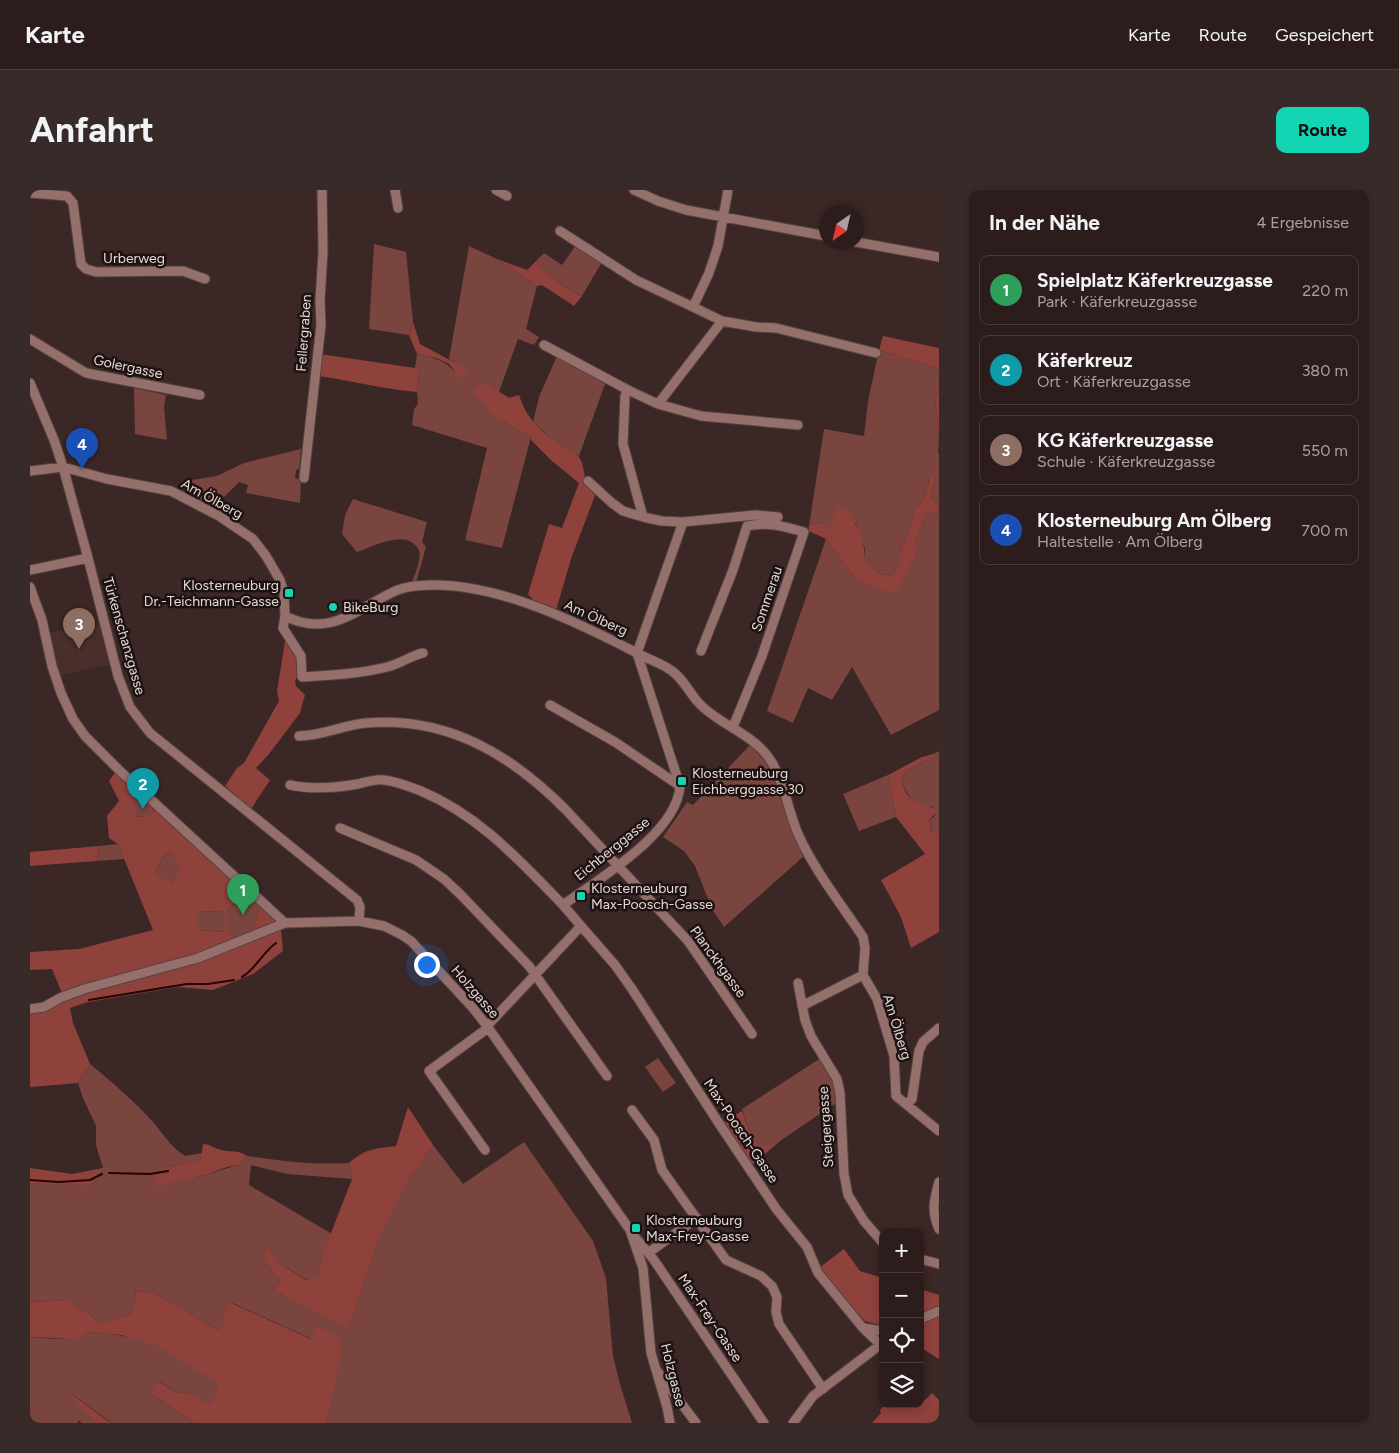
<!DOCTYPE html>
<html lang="de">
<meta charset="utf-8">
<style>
body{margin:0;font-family:Figtree,sans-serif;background:#382a29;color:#f1f3f6}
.controls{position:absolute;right:15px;bottom:15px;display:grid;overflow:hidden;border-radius:10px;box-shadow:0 2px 8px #0003}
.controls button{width:45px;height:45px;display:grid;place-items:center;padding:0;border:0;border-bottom:1px solid #483b3b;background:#2c1d1c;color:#f1f3f6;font:25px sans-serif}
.compass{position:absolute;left:789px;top:15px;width:45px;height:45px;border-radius:50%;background:#2c1d1c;box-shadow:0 2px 8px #0003;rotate:214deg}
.you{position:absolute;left:396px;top:774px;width:18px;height:18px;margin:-12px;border:4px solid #fff;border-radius:50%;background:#1a73e8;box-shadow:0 0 0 8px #1a73e833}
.badge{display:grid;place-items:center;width:32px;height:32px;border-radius:50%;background:#14d5b3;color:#fff;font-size:16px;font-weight:700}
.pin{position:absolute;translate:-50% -41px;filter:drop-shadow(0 1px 2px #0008)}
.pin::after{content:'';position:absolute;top:26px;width:18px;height:15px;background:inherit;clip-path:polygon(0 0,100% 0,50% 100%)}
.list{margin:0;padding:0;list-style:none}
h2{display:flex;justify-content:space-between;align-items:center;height:65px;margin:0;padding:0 20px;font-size:21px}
h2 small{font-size:16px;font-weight:400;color:#a6a2a3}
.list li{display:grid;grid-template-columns:32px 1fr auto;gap:15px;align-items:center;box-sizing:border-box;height:70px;margin:0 10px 10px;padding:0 10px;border:1px solid #483b3b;border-radius:10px}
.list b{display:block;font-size:19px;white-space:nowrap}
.list p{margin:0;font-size:16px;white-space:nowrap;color:#a6a2a3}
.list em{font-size:16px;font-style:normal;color:#a6a2a3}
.icon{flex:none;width:28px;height:28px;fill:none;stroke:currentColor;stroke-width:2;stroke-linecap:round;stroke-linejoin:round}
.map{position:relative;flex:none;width:909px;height:1233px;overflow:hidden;border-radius:10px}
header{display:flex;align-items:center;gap:30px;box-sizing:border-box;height:70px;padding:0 25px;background:#2c1d1c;border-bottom:1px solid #483b3b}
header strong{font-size:24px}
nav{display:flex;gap:28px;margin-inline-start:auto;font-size:18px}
.intro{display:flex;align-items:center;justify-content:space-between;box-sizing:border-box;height:120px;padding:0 30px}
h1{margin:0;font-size:35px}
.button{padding:12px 22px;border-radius:10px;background:#14d5b3;color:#111;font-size:18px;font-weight:700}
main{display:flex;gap:30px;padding:0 30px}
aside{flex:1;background:#2c1d1c;border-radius:10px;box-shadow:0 2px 8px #0003}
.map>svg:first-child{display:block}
.built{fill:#4a2e2b}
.green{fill:#7a443f}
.forest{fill:#8f413c;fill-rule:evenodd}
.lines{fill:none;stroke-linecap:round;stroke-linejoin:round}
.stream{stroke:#280303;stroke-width:2}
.minor-casing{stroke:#564341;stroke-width:11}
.minor{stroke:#956f6b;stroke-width:9}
.poi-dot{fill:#14d5b3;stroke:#1c1211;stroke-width:2}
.labels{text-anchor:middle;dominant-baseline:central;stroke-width:5;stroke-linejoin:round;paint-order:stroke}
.street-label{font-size:14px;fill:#e5d7d5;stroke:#1c1211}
.poi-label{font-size:14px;fill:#e5d7d5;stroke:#1c1211;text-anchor:start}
</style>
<header>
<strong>Karte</strong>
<nav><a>Karte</a><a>Route</a><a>Gespeichert</a></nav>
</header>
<div class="intro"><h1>Anfahrt</h1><a class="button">Route</a></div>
<main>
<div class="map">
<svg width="909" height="1233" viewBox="0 0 909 1233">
<rect width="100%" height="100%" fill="#3b2725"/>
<!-- built -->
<path class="built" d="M70,434L80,475L29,485L17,443Z"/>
<!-- green -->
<path class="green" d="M344,54L376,62L383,132L379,145L339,139Z
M546,55L572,72L552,106C533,97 519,87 506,71L514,63L532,75Z
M439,56L467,69L507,96L496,139L509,147L504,155L488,149L469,202L456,194L463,226L501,247L472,358L435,350L457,258L382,235L384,219L388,214L387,202L389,182L385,178L387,164C402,167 415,170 425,182V173L419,169Z
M849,160L906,178L909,181V201L905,210L909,246L908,263L909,264V316L901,307L906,286L900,290L892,312L885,319L879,341L869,365V376L861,385L849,384L835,371V359L826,333L800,337L790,332L779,336L794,239L834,246L838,211Z
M527,166L575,194L549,266L521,248L503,232L509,207Z
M104,198L136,205L134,217L137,250L105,244Z
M271,259L269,279L266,280L265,288L271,290L270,313L216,303L218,295L209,292L185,316C170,309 163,307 162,290L187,286L214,273Z
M323,309L397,332L392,352L396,357L386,393H382C384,386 388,378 389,370C390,365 390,360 386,356C373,340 342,357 327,362L312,344L315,325Z
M909,322V520L861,545L822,477L802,510L778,498L763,533L737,521L796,349L826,390L866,400L888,359L885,353L896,324Z
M721,554L740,578L758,631L774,666L694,737L682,719L665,676L654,661L633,647L657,612L663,615Z
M909,561V644H902V639L899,630L905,626L903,617C884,615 877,607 871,589L877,580L903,567V564Z
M858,585L866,627L829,641L813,604Z
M105,598L126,617L119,626L105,627L101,608Z
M88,654L94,669L67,671L69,656Z
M141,662C147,669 144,671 152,678L142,693L126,684C129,674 131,665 141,662Z
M214,706L229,720L222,743L203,747L197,741V720Z
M167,721L196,722V742L167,740Z
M628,868L646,893L633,902L615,877Z
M791,868C800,883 806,895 806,913L750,951L736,956H729L717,935L712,919Z
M60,874C82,892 104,911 123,932C133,944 142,958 155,966L172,963L171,969L134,978C141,981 149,985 156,987C167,990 196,977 210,975L217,966C253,971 282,975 319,973L322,989L257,984L221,975L219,995L302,1044L292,1066L288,1087L277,1090L248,1072L235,1070L244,1085L251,1089L243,1100L318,1137L348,1051L376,995L403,955L433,994L494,952L563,1051L576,1088L583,1166L590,1194L602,1233H296L297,1225L287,1136L282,1149L200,1112L190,1141L124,1103L106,1101L102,1124L68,1133L60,1124L37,1110L0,1112V993L12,992L73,978L66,955V936L53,908L48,893Z
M58,1142C80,1144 105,1146 126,1155C148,1165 169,1181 189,1194L180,1216L161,1204L146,1202L129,1191L121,1204L165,1233H82L39,1202L65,1233H52L48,1230V1233H0V1147C19,1148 41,1153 58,1142Z"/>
<!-- forest -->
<path class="forest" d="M467,69L497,80L506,71C519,87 533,97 552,106L544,116L512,95L507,96Z
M383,132L390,154L431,176L436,182V186L430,188L419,174L406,168L387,164L379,145Z
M853,146L909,158V181L906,178L849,160Z
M290,164L385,178L389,181L387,202C354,199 322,191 289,186Z
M457,194L479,208L489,205C498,231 509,240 532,255C536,258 545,261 548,266C553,271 555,285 555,292L566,303L542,366L526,420L503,410L498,404L519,334L532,338L549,293L522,271L501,250V247L463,226L442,201L449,195Z
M909,201V246L905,210Z
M902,285L906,286L901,307L909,316V322L896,324L885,353L888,359L867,400L859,402L826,390L796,349L779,341V336L790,332L800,337L808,317L819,321V326C831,338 835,355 835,371L849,384L861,385L869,376V365L879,341L885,319L892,312Z
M257,439L272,478L265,491L266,496L275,505L270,523L239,564L226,578L240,590L221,619L195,596L207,578L214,573L249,511L247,501Z
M903,564V567L877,580L871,589C873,594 874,600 877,604C884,615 903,614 907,622L899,630C900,635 902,638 902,644H909V742L881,758L871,727L851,690L895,664L866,627L858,585L892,567Z
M86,581L105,598C99,613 107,614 106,627L119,626L126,617L247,729L251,741L253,761L223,784L183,800L148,797L58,812L40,818L43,833L60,874L48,893L0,897V822L32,803L22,779L0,780V762L49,759L123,740L88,654L79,648L77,626L89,611L79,591ZM141,662C146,669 144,671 151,678L142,693L126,683C129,674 131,665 141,662ZM213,706L229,720L222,743L203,747L197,741V720ZM167,721L195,722V742L167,740Z
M69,656L67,671L0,676V662Z
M378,917L403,955L376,995L348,1051L318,1138L243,1100L251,1089L244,1085L235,1070L237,1057L248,1072L276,1090L288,1087L292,1066L322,989L319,973C337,958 344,959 366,956Z
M712,921L717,935L729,956H736L750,951L722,975L693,932Z
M173,954C179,954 182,957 188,959C199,963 208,959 217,966L210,975L197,977L178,984L128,996L123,992L134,978L171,969Z
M0,978L42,984L73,978L60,995L0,993Z
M814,1059L830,1081L853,1088V1136L835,1131L791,1082L790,1077Z
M890,1099L909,1105V1169L890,1157Z
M106,1101L124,1103L190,1141L199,1112L281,1149L287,1136L308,1147L312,1161L296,1233H165L121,1204L128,1191L146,1202L161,1204L180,1215L189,1194L125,1155L91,1145L58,1142L50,1147L40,1149L0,1147V1112L37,1110L60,1124L68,1133L102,1124Z
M36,1200L78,1231L82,1233H65Z
M902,1203L909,1210V1233H842L851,1223L850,1220L856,1214H890V1207L894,1211Z"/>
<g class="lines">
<!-- stream -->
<path class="stream" d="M212,787C225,780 232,763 246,753
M59,810L157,794H178L204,790
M79,983L120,984L138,981
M0,990L29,992L60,990L72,984"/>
<defs>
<path id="minor" d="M365,0L368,18
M466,0L477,6
M604,0L628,11L656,20L796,46
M0,3L37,6L43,13L51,74L56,79L66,82L153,81L175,89
M530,41L606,90L663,117
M826,52L909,67
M692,131L726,137L746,138L846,163
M0,149L56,183L170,205
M514,155L600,201
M0,193L24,250L33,277L58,368L88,486L100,517L120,543L327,710L330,717L329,731
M628,214L671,226L768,235
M0,281L33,277L77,289L141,301L189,326L223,349L236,366L250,390L254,403L255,426C299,448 326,420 363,402C375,396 390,395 404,395C472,395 549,433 609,464C620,470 633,474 642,481C657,492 661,508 674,518C695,537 726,546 741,571C755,593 758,622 769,646C785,681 811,714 833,747L835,758L833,785L847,809L864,866L866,906L909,941
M274,288L291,135L290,111L293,62L292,0
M558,291L582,313L593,321L613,327
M653,332L725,325L748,327
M0,380L58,368
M0,397L12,430L22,476L31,503L43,529L55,546L90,581L255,733
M255,426L253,438L271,466L272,487C301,485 329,484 357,477C370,474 380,466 393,463
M671,461L703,380L717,336C738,331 755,337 774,342L732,466L703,537
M607,463L653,332L632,331L613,327L593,254L595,206L597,202L600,201L628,214L692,131L663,117L679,83L688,56L698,0
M520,515L585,552L650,596
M269,546C292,546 313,535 336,533C417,526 480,564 535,619L658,751L722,844
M260,595C283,600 305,598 328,594C336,592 346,589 354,590C366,591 380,597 391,601C450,626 489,670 533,715
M310,638L386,670L414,689L430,704L499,776L577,886
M551,736L585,775L602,799L690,935L747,1020L777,1057L788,1083L833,1138L853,1157
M768,793L775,830L781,846L807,889L810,903L814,984L818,1005L834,1031L853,1053
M772,816L833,785
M0,819L14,817L30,808L54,799L168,768L255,733L329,731L354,736L372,745L381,751L443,818L457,836L600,1040L613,1078L621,1163L637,1217L640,1233
M457,836L551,736L533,715C569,689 647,643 650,596L607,463
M877,914L882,909L889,861L893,852L909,838
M602,920L624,950L632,980L696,1070L731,1086L742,1096L747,1107L746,1122L749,1134L793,1199
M455,960L399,881L458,838
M909,992C904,1010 901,1021 909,1039
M605,1047L624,1070L734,1233
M618,1063L667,1028
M890,1069L909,1074
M890,1129L909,1121
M833,1138L853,1141
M627,1181L666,1233
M763,1233L783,1206L850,1155"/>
</defs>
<!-- minor casing -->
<use href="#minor" class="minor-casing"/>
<!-- minor -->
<use href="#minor" class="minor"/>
</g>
<!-- markers -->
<g class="poi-dot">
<rect x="254" y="398" width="10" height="10" rx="2.5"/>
<circle cx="303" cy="417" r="5"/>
<rect x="647" y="586" width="10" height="10" rx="2.5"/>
<rect x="546" y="701" width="10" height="10" rx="2.5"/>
<rect x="601" y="1033" width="10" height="10" rx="2.5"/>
</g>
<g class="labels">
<!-- street labels -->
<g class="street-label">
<text x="104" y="68">Urberweg</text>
<text transform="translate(274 143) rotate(-86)">Fellergraben</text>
<text transform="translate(98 177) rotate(12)">Golergasse</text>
<text transform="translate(182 309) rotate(29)">Am Ölberg</text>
<text transform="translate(737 409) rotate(-71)">Sommerau</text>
<text transform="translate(566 428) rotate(24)">Am Ölberg</text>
<text transform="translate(94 446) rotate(74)">Türkenschanzgasse</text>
<text transform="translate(582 659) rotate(-39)">Eichberggasse</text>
<text transform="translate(688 772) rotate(54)">Planckhgasse</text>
<text transform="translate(445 802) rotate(49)">Holzgasse</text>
<text transform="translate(867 837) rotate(73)">Am Ölberg</text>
<text transform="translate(796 937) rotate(-94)">Steigergasse</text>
<text transform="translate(711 941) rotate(56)">Max-Poosch-Gasse</text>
<text transform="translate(680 1128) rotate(56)">Max-Frey-Gasse</text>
<text transform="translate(643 1185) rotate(76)">Holzgasse</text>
</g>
<!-- poi labels -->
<g class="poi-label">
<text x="249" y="395" text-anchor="end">Klosterneuburg<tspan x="249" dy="16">Dr.-Teichmann-Gasse</tspan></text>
<text x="313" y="417">BikeBurg</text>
<text x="662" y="583">Klosterneuburg<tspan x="662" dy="16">Eichberggasse 30</tspan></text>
<text x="561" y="698">Klosterneuburg<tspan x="561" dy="16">Max-Poosch-Gasse</tspan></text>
<text x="616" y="1030">Klosterneuburg<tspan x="616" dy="16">Max-Frey-Gasse</tspan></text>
</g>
</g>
</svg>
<div class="controls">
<button>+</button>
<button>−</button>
<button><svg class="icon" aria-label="locate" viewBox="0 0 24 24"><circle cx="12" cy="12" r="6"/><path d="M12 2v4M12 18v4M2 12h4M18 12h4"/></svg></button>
<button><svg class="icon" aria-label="layers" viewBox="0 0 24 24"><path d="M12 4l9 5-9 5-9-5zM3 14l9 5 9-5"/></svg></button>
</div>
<svg class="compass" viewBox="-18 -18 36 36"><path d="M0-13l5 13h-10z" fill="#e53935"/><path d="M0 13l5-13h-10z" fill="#a6a2a3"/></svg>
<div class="you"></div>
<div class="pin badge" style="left:213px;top:725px;background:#2e9e5b">1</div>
<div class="pin badge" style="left:113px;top:619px;background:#0f9aa8">2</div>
<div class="pin badge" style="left:49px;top:459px;background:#8d6e63">3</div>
<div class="pin badge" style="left:52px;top:279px;background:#1a4fb4">4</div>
</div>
<aside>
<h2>In der Nähe<small>4 Ergebnisse</small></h2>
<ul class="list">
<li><span class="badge" style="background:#2e9e5b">1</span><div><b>Spielplatz Käferkreuzgasse</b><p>Park · Käferkreuzgasse</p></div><em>220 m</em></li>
<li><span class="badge" style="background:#0f9aa8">2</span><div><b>Käferkreuz</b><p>Ort · Käferkreuzgasse</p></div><em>380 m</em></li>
<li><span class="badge" style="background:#8d6e63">3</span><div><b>KG Käferkreuzgasse</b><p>Schule · Käferkreuzgasse</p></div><em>550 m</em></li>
<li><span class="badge" style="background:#1a4fb4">4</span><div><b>Klosterneuburg Am Ölberg</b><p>Haltestelle · Am Ölberg</p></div><em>700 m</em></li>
</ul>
</aside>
</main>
